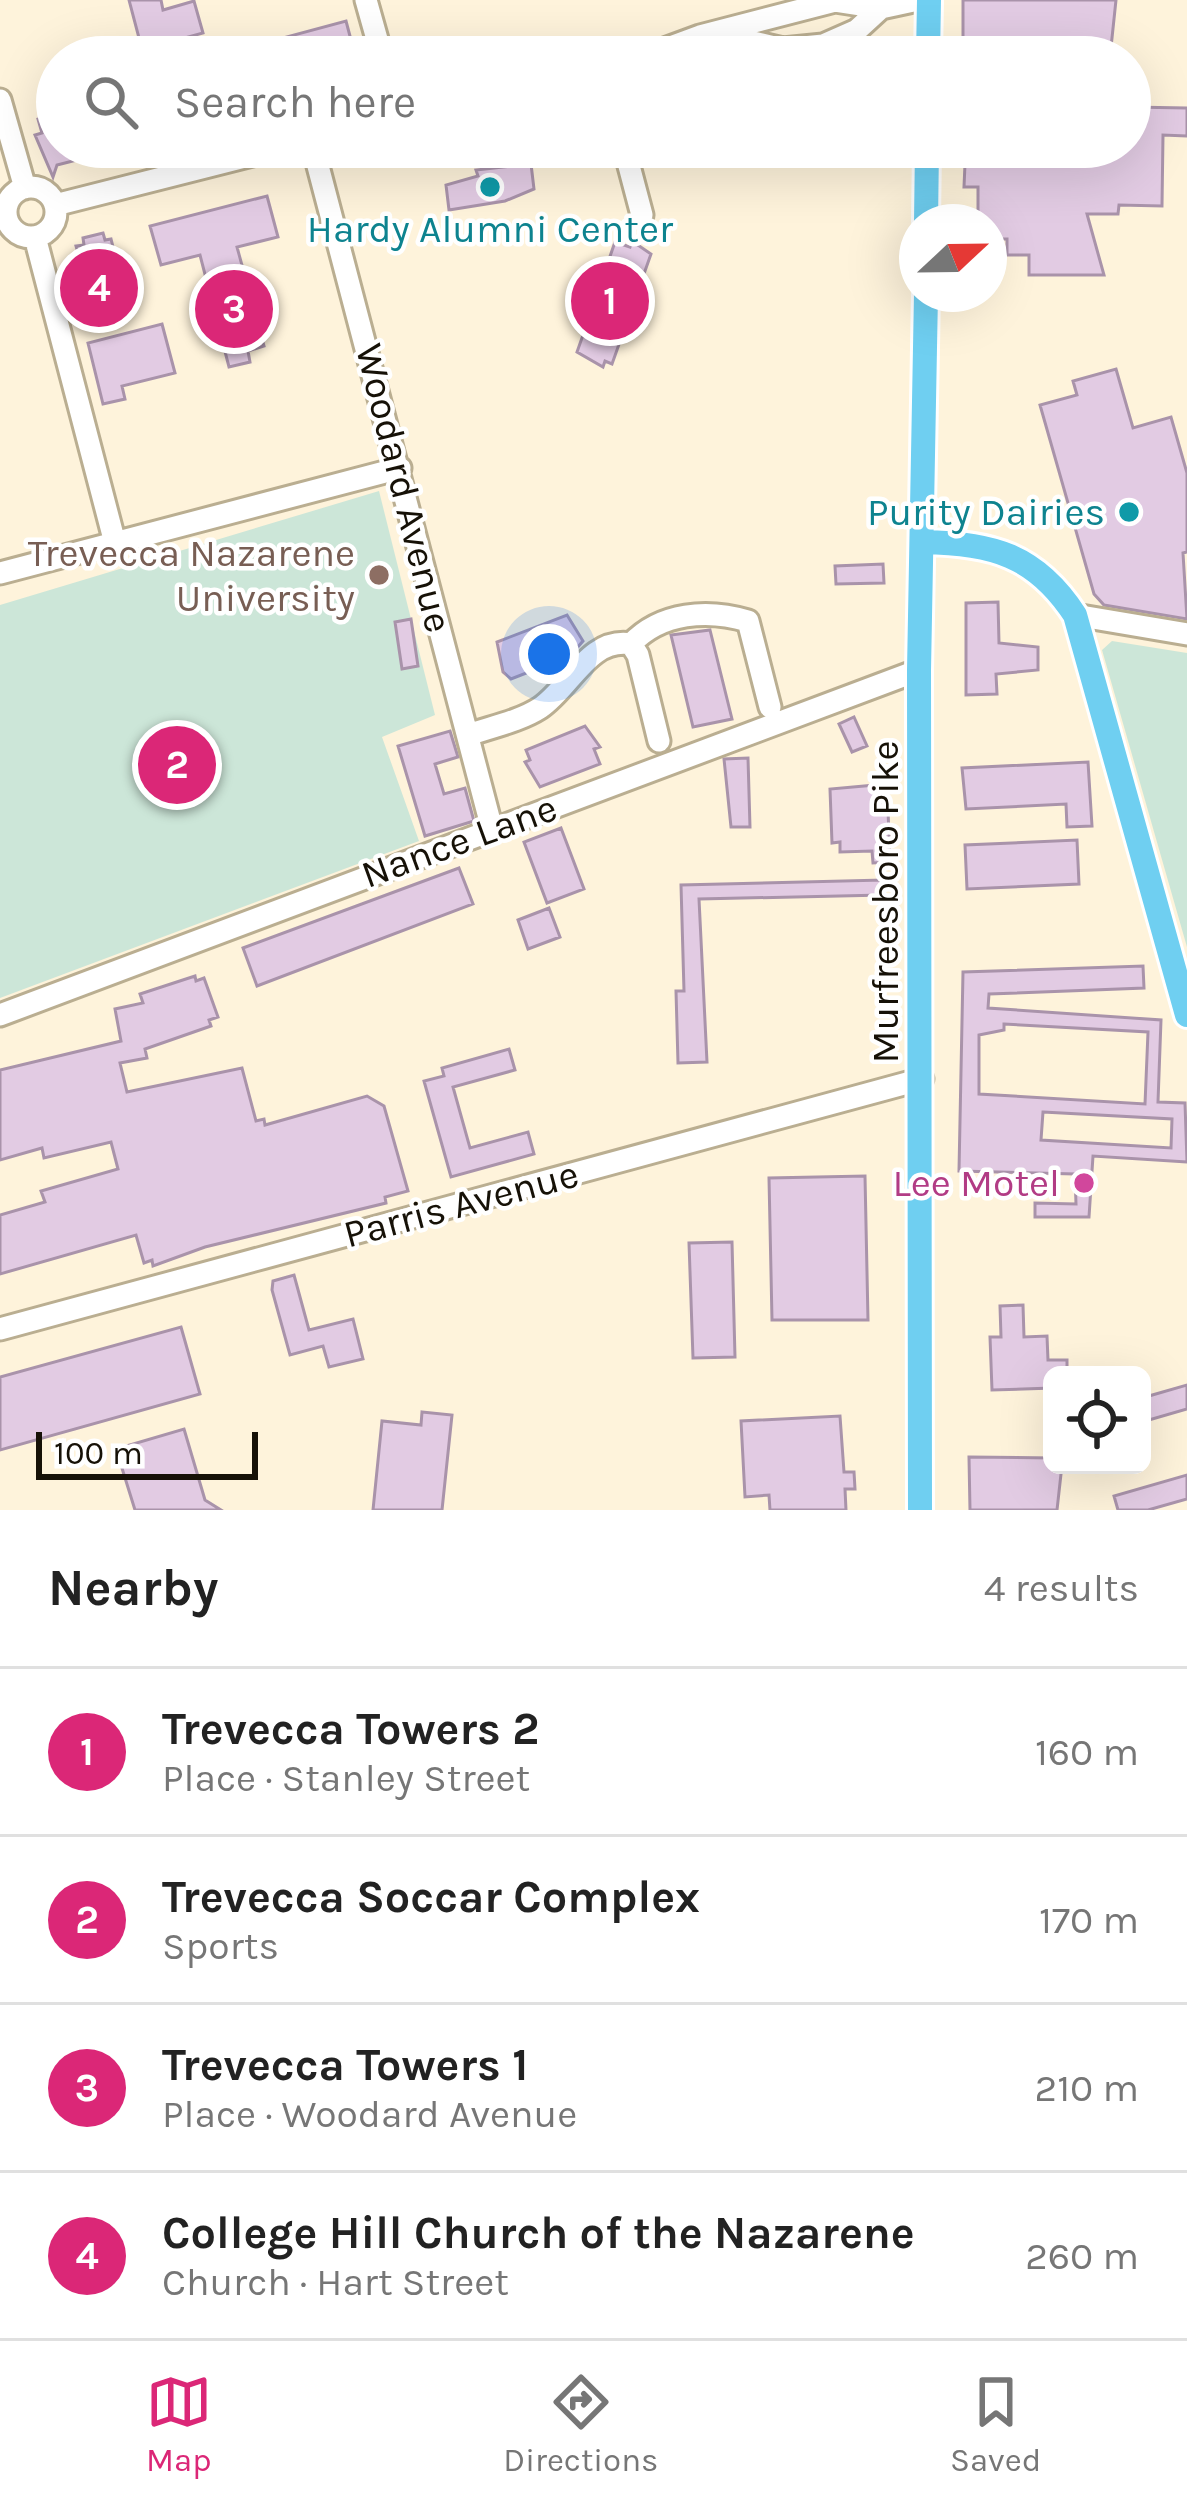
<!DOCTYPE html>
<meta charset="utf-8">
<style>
body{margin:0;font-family:Karla,sans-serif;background:#f2f2f2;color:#222}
.controls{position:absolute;right:36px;bottom:36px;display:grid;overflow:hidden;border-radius:18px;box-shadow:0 12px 48px #0002}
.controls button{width:108px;height:108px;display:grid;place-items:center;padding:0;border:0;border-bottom:3px solid #e0e0e0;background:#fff;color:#222;font:60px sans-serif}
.compass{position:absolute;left:899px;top:204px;width:108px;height:108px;border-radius:50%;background:#fff;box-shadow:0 12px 48px #0002;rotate:68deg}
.scale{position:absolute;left:36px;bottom:30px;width:222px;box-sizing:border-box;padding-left:12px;border:6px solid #161107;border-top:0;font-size:33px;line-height:42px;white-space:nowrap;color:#161107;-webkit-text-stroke:9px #fff;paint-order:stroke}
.you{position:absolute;left:549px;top:654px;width:42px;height:42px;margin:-30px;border:9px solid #fff;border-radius:50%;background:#1a73e8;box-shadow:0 0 0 18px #1a73e833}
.badge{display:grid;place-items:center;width:78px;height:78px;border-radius:50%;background:#db2777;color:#fff;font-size:39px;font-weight:700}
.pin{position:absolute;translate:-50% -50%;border:6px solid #fff;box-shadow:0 3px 12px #0006}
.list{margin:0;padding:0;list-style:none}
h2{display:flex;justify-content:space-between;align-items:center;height:156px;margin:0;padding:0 48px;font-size:51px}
h2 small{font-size:39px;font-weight:400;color:#767676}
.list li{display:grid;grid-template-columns:78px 1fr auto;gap:36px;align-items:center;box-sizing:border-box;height:168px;padding:0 48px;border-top:3px solid #e0e0e0}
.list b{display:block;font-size:45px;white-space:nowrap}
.list p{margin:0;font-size:39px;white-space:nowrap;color:#767676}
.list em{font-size:39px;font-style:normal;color:#767676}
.icon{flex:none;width:66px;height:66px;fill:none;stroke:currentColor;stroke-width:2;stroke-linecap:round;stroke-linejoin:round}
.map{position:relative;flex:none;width:1187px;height:1510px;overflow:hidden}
.search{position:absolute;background:#fff;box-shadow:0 12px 48px #0002;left:36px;right:36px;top:36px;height:132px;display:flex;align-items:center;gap:30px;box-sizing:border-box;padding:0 42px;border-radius:66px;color:#767676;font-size:45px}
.sheet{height:828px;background:#fff}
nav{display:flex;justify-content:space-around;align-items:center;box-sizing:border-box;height:168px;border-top:3px solid #e0e0e0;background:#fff;font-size:33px;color:#767676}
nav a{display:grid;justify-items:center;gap:6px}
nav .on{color:#db2777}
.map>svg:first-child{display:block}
.green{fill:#cce6d8}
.building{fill:#e2cbe3;stroke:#a993aa;stroke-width:3;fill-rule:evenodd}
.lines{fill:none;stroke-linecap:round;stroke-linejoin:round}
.minor-casing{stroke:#baae91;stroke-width:27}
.major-casing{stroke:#fff;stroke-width:30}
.minor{stroke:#fff;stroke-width:21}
.major{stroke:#6fcff1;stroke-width:24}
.culture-dot{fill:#0f9aa8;stroke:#fff;stroke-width:4.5}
.education-dot{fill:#8d6e63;stroke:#fff;stroke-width:4.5}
.hotel-dot{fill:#d1479c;stroke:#fff;stroke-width:4.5}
.labels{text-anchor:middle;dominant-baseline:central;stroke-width:9;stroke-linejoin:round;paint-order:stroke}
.culture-label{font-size:39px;fill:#0d838f;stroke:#fff}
.street-label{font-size:39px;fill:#161107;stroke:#fff}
.education-label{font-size:39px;fill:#785e54;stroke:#fff;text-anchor:end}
.hotel-label{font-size:39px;fill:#b23c85;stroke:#fff;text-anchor:end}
</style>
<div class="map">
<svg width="1187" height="1510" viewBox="0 0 1187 1510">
<rect width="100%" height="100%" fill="#fef3db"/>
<!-- green -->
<path class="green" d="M379,491L435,715L382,737L419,841L0,998V605Z
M1112,641L1187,653V947L1102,650Z"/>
<!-- building -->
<path class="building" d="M129,0H161L163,10L194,1L203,33L170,42L174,57H144Z
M963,0H1116L1110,57H963Z
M346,21L355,55L228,57L227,53Z
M1130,107L1187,108V136L1163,135L1162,206L1119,205L1118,214H1087L1104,275H1029V255H1007V239H989V222H978V187H964L965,164H980V147H1130Z
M57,114V147L112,151L57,165L53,177L35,135L42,133L38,119Z
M531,164L534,189L505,201L449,210L446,185L478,176L476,170Z
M267,196L278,237L237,247L264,346L248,351L250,362L229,367L200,255L161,265L150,226Z
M103,233L105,240L111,239L128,307L74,321L64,282L85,277L76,246L84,245L83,238Z
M632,241L651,254L612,364L605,361L603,367L577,352L594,304L577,298L582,282L599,288L615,242L630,247Z
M162,324L175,373L122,386L125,399L103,404L88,343Z
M1116,369L1133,428L1171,417L1187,473V552L1183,553L1187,619L1104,605L1094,594L1040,405L1077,395L1073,381Z
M883,564L884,583L836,584L835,566Z
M998,602L999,643L1038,647V670L996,674L997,694L966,695V603Z
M567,615L583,641L570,656L511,679L503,672L497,642Z
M411,619L418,666L402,669L395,622Z
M710,630L732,719L693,727L671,635Z
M854,717L867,746L852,752L839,724Z
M585,726L600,747L594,749L600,764L540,787L525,762L530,760L526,750Z
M450,731L458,757L435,764L444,794L465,788L474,821L425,836L398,746Z
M748,758L750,827H731L724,759Z
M1088,762L1092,826L1067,827L1066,804L966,809L962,768Z
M887,784L890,862L873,863L872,851L840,852V842L832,843L830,789Z
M561,828L584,889L547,903L524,842Z
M1077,840L1079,884L967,889L965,845Z
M459,868L473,904L257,986L243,948Z
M883,880V895L699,899L707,1062L678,1063L676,991H684L681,885Z
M549,908L560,937L528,949L518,920Z
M1143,966L1144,988L989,994L988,1008L1161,1020L1158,1102L1185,1103L1187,1162L1093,1156L1089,1217H1035V1203L1076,1204L1075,1174L959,1171L963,972ZM1004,1024L1148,1032L1145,1104L979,1094V1035L1004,1030ZM1043,1112L1172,1119L1171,1148L1041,1140Z
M195,976L196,981L204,978L218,1017L209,1020L211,1026L145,1049L147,1058L120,1063L127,1092L242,1068L256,1121L264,1119L265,1125L367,1096L384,1106L408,1191L385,1197L386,1203L205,1247L153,1266L152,1260L144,1263L136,1235L0,1274V1215L45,1202L41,1191L118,1169L111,1142L44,1158L42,1148L0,1160V1070L121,1041L115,1009L143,1003L140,994Z
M509,1049L515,1070L453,1087L470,1148L528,1132L534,1154L451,1177L424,1081L444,1076L442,1068Z
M865,1176L868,1320H772L769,1178Z
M732,1242L735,1357L693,1358L689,1243Z
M294,1275L309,1330L353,1319L363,1359L329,1367L323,1346L290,1355L272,1290L273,1281Z
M1023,1305L1024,1337L1047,1336L1048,1360H1067V1375H1052V1388L992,1390L990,1337H1001L1000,1306Z
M181,1327L200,1394L0,1450V1377Z
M1187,1385V1409L1142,1422V1398Z
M422,1412L452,1415L442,1510H373L382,1421L421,1425Z
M840,1416L844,1472H854L855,1489H845L846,1510H770L769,1495L745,1497L741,1421Z
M184,1429L205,1500L221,1510H135L116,1449Z
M969,1457L1052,1458V1465H1062L1057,1510H970Z
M1187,1475V1499L1148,1510H1118L1114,1496Z"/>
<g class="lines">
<defs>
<path id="minor" d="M366,0L382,57
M674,52L753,42L783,49L823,45L857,30L881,8
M643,57L700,36L835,1L881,8L918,0
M0,100L25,188
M313,147L492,829
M624,147L642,215
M6 212a25 25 0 1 1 50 0a25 25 0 1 1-50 0Z
M55,205L284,147
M35,237L115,543
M0,573L400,468
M1075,615L1187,634
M631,644C661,612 708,609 748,621L770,707
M468,735C491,727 520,721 540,708C571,687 589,637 631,644L638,655L659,741
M0,1015L919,670
M0,1329L922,1079"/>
<path id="major" d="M928,57L929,0
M926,222L927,147
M923,542C992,543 1036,555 1075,615L1187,1015
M920,1510L919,670L926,294"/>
</defs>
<!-- minor casing -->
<use href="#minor" class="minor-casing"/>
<!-- major casing -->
<use href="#major" class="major-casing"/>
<!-- minor -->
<use href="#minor" class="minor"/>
<!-- major -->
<use href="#major" class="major"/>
</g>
<!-- markers -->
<g class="culture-dot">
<circle cx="490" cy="187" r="12"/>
<circle cx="1129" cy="512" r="12"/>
</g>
<circle class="education-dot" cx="379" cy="575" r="12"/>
<circle class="hotel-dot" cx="1084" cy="1183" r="12"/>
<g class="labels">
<!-- culture labels -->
<g class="culture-label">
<text x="490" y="229">Hardy Alumni Center</text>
<text x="1105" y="512" text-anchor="end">Purity Dairies</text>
</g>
<!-- street labels -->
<g class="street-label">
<text transform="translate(404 488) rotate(76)">Woodard Avenue</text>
<text transform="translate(459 841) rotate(-20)">Nance Lane</text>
<text transform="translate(885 902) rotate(-90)">Murfreesboro Pike</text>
<text transform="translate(461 1204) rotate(-15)">Parris Avenue</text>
</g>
<!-- education labels -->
<g class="education-label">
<text x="355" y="553">Trevecca Nazarene<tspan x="355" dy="45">University</tspan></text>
</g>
<!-- hotel labels -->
<g class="hotel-label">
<text x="1060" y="1183">Lee Motel</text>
</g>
</g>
</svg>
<div class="controls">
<button><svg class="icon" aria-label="locate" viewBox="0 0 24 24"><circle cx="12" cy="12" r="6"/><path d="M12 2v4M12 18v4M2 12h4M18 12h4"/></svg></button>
</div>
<svg class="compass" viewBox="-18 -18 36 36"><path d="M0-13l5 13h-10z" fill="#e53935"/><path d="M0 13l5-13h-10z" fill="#767676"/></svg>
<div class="scale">100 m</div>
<div class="you"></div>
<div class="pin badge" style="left:610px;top:301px">1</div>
<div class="pin badge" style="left:177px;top:765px">2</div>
<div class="pin badge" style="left:234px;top:309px">3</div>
<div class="pin badge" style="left:99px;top:288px">4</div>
<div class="search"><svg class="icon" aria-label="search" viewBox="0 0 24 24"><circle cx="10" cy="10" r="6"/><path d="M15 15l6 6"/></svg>Search here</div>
</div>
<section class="sheet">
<h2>Nearby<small>4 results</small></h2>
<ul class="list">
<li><span class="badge">1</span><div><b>Trevecca Towers 2</b><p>Place · Stanley Street</p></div><em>160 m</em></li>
<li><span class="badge">2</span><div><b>Trevecca Soccar Complex</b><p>Sports</p></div><em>170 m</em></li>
<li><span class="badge">3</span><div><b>Trevecca Towers 1</b><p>Place · Woodard Avenue</p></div><em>210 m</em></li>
<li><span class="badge">4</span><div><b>College Hill Church of the Nazarene</b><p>Church · Hart Street</p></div><em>260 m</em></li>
</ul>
</section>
<nav>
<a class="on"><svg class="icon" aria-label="map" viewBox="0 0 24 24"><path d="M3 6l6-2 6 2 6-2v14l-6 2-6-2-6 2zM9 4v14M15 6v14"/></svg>Map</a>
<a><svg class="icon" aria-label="directions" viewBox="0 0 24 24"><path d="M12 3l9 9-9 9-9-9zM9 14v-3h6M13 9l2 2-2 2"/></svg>Directions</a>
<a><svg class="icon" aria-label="saved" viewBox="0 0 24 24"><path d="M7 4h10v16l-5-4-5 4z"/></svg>Saved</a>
</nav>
